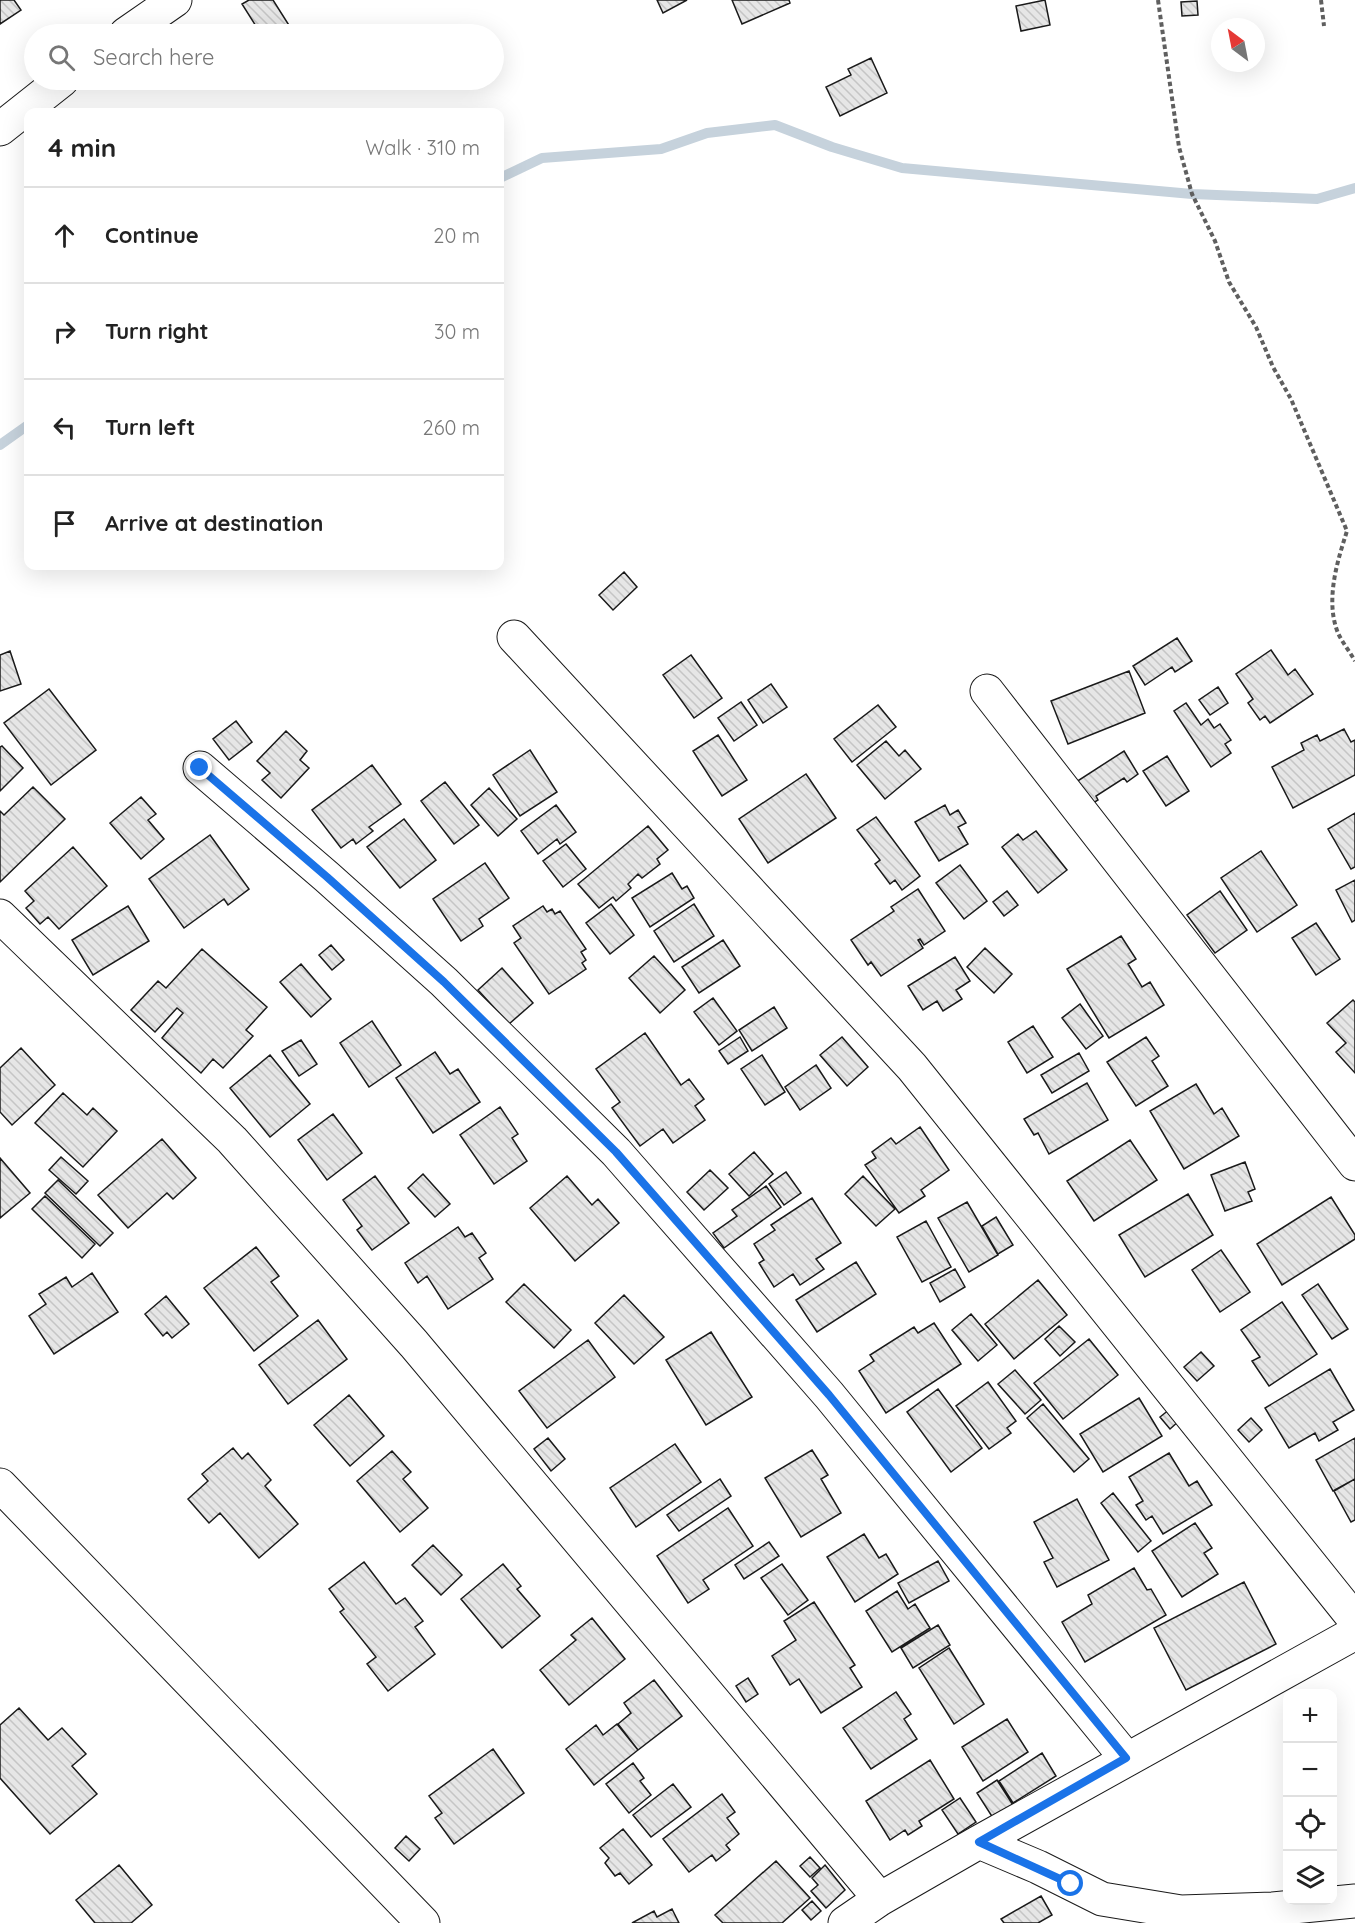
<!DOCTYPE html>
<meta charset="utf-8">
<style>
body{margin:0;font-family:Quicksand,sans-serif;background:#f6f6f6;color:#222}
.controls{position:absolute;right:18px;bottom:18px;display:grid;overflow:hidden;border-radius:12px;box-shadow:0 6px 24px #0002}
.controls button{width:54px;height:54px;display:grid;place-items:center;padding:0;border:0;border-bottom:2px solid #e0e0e0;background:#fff;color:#222;font:30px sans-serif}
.compass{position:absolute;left:1211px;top:18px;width:54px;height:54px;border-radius:50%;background:#fff;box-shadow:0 6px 24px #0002;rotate:328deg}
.stop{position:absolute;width:18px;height:18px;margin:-14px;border:4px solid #1a73e8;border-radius:50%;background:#fff}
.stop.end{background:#1a73e8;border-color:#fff;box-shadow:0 2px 6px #0008}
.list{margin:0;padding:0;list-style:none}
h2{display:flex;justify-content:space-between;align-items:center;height:78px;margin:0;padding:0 24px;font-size:26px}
h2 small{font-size:20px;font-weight:400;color:#767676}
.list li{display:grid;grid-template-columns:39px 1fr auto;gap:18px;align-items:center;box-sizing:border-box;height:96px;padding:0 24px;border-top:2px solid #e0e0e0}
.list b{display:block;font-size:22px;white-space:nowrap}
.list em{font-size:20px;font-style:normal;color:#767676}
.icon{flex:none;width:33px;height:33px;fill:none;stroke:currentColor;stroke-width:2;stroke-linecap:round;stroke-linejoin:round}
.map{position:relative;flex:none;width:1355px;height:1923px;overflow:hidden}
.search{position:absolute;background:#fff;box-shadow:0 6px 24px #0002;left:24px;top:24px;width:480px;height:66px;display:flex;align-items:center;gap:15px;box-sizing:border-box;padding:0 21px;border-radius:33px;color:#767676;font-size:22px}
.panel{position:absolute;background:#fff;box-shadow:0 6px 24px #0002;left:24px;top:108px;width:480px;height:462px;border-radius:12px}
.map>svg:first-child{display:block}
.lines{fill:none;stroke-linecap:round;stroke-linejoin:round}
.stream{stroke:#c6d2dc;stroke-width:10}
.building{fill:url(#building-back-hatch);stroke:#1a1a1a;stroke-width:1.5}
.minor-casing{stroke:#1a1a1a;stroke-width:35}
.path{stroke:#5f5f5f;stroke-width:4;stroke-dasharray:4.5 3;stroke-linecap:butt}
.minor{stroke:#fff;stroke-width:33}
.route{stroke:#1a73e8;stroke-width:8}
</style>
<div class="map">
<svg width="1355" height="1923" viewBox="0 0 1355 1923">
<defs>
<pattern id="building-back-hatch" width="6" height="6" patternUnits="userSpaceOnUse" patternTransform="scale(1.5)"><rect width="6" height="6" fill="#e6e6e6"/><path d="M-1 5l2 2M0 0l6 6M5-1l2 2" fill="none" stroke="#c5c5c5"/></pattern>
</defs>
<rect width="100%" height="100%" fill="#fff"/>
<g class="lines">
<!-- stream -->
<path class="stream" d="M500,178L542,158L661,149L707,133L775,125L832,147L902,168L1192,194L1317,199L1355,188
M0,445L28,425"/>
</g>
<!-- building -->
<path class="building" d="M0,0H14L21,10L0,24Z
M249,0H273L292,30L285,34H261L242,4Z
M657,0H687L663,13Z
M732,0H789L790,3L742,24Z
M1045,0L1050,25L1021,31L1016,6Z
M1197,1L1198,15L1182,16L1181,2Z
M871,58L887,93L840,116L826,87L851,75L848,69Z
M624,572L637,587L613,610L599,595Z
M1177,638L1192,661L1175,672L1172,667L1145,685L1133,666Z
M1271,650L1288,675L1295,669L1313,694L1270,723L1265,716L1260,720L1248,703L1253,699L1236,674Z
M10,651L21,684L0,691V655Z
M691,655L722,698L694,718L663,675Z
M1129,671L1145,713L1068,744L1051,701Z
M771,684L787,707L763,723L748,700Z
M1218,687L1228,703L1210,715L1199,700Z
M49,689L96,750L51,785L4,723Z
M741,702L757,725L734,741L718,718Z
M1186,703L1201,725L1208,719L1214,728L1220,724L1231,740L1225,744L1231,753L1211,767L1174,711Z
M878,705L896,727L852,762L834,739Z
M236,721L252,742L229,760L213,739Z
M1344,729L1351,742L1355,740V775L1293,808L1272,767L1304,750L1301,743L1317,735L1320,741Z
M286,731L307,751L300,760L309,768L281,798L262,780L270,773L257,761Z
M718,735L747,780L722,796L693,751Z
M886,741L899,756L905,750L921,769L885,799L857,765Z
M2,746L23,768L0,791V747Z
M530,750L557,792L520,816L493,775Z
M1124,751L1138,774L1127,782L1124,778L1096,796L1098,800L1090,805L1076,782Z
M1167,756L1189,791L1166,806L1143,771Z
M372,765L401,804L369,827L373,831L356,844L353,839L341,848L312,810Z
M806,774L836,818L768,863L739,819Z
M445,782L479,825L454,844L421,801Z
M33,787L65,819L0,882V811L4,815Z
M489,788L517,819L498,836L471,805Z
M141,797L156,814L148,820L164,839L141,859L110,823Z
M556,805L576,832L560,844L557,839L538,854L521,831Z
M945,805L950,815L958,810L966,823L958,827L968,844L939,861L915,822Z
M1355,813V867L1351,869L1328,829Z
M876,817L920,876L902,890L895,880L890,884L875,864L880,860L857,830Z
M404,819L436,860L400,888L367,847Z
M648,826L668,850L657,859L660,864L642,878L638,874L628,884L631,888L616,901L613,897L599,908L578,884Z
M1036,831L1067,870L1038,893L1002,847L1018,834L1023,840Z
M210,835L249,889L228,905L224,899L184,928L149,879Z
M566,844L586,869L563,887L543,861Z
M73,847L107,886L59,929L48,917L40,924L26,908L34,901L25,891Z
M1261,851L1297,905L1257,932L1221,878Z
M485,863L509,898L479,919L483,926L461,941L433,899Z
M960,865L987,901L964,919L936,883Z
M672,873L682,889L687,886L694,898L650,927L632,898Z
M1355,880V920L1352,922L1336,890Z
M918,889L945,931L924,945L920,939L918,940L923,948L881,976L871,962L868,965L851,940L894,911L891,907Z
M1007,891L1018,905L1004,916L993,902Z
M1220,891L1247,930L1215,953L1187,915Z
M611,904L634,935L610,954L586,923Z
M694,904L714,936L674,962L654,931Z
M128,906L149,941L93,975L72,940Z
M543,906L547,912L552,909L555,914L560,911L586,949L581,952L586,960L582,963L586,969L549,994L514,943L521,938L513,926Z
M1316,923L1340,959L1316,975L1292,938Z
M1121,936L1136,959L1128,964L1142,987L1150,982L1164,1005L1109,1038L1067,969Z
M723,940L740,966L699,993L682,967Z
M331,945L344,960L332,970L319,955Z
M985,948L1012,974L994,993L967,967Z
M202,949L267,1007L246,1030L253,1036L223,1068L213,1059L201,1073L162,1038L183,1013L177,1008L155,1032L131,1010L158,981L166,988Z
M654,956L685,990L660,1013L629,978Z
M955,957L970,981L956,990L962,999L943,1011L937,1001L923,1010L908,986Z
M301,964L331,999L311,1017L280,982Z
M502,968L533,1003L509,1024L478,990Z
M713,998L737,1031L719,1045L694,1012Z
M1353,1000L1355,1002V1073L1336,1052L1346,1043L1327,1023Z
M1080,1004L1103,1036L1086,1049L1062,1018Z
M774,1007L787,1028L752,1051L739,1030Z
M372,1021L401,1065L369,1087L340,1043Z
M1033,1026L1053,1057L1027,1073L1008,1042Z
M645,1033L681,1085L689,1079L704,1099L695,1106L705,1120L673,1143L663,1129L640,1146L612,1108L620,1102L596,1069Z
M740,1037L748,1051L728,1064L719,1051Z
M842,1037L868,1067L847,1086L820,1055Z
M1146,1037L1159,1056L1152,1061L1168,1086L1136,1106L1107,1062Z
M301,1040L317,1064L299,1076L282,1051Z
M21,1048L55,1085L12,1125L0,1112V1068Z
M435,1052L450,1074L458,1069L480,1102L433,1133L396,1078Z
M1079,1053L1089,1071L1052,1093L1041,1075Z
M270,1055L310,1104L270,1137L230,1088Z
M762,1055L785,1092L765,1105L741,1069Z
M816,1065L831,1088L800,1110L785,1087Z
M1087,1083L1108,1120L1049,1154L1038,1133L1034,1135L1024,1119Z
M1196,1084L1214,1114L1222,1108L1239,1136L1184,1169L1150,1111Z
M63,1093L87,1115L93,1108L117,1131L83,1167L35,1123Z
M500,1107L518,1134L512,1138L527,1161L494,1184L460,1135Z
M333,1114L362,1153L327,1180L298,1140Z
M920,1127L949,1170L921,1190L925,1196L899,1213L865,1165L876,1158L872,1152L891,1138L896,1144Z
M162,1139L196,1178L173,1199L167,1193L128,1228L98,1195Z
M1130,1140L1157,1180L1094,1221L1067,1181Z
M754,1152L773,1174L749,1196L729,1174Z
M61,1157L88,1181L76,1194L49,1170Z
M0,1158L30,1193L0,1218Z
M1245,1162L1255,1189L1248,1192L1252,1201L1225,1211L1211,1175Z
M710,1170L728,1188L704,1210L687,1192Z
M786,1172L801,1193L784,1205L769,1184Z
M423,1174L450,1204L435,1217L408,1188Z
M375,1176L409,1223L372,1250L357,1230L362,1226L343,1200Z
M567,1176L592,1205L598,1199L619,1223L575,1261L530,1208Z
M863,1176L895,1209L876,1226L845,1194Z
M58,1180L113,1233L100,1246L45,1193Z
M766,1186L781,1207L724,1248L713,1233L737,1216L732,1210Z
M1188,1194L1213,1235L1145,1277L1119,1235Z
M45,1196L95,1244L82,1258L32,1209Z
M1331,1197L1355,1235V1239L1282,1285L1257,1244Z
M812,1198L841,1243L816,1259L824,1269L800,1285L793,1274L774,1287L759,1263L764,1260L754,1244L775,1230L771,1225Z
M967,1202L998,1255L969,1272L938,1218Z
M996,1217L1013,1245L998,1254L982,1226Z
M926,1221L951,1267L922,1282L897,1237Z
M458,1227L465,1237L472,1233L486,1253L479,1258L493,1279L448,1309L427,1276L418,1283L405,1263Z
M256,1247L279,1276L271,1282L298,1316L254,1351L204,1288Z
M1221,1250L1250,1292L1220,1312L1192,1270Z
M856,1262L876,1294L817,1332L796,1300Z
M955,1269L965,1287L940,1302L930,1283Z
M92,1273L118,1312L54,1354L29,1316L46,1304L39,1294L66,1277L72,1287Z
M1038,1280L1067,1315L1014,1359L985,1324Z
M524,1284L571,1330L554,1348L506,1302Z
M1318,1284L1348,1329L1332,1339L1302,1295Z
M624,1295L664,1337L634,1364L595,1323Z
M166,1296L189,1324L172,1338L167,1332L163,1336L145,1314Z
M1282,1302L1317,1354L1269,1386L1252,1361L1260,1357L1241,1330Z
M971,1314L997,1345L978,1361L952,1330Z
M318,1320L347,1359L288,1404L259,1365Z
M934,1323L961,1364L886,1413L859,1371L874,1361L870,1355L914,1327L918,1333Z
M1059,1326L1075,1342L1060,1356L1045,1339Z
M711,1332L752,1397L706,1425L666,1360Z
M1089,1339L1118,1375L1063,1419L1034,1383Z
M588,1340L615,1377L547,1428L519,1391Z
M1201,1352L1214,1366L1197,1381L1184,1367Z
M1330,1369L1354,1410L1333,1422L1338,1430L1319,1441L1315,1433L1289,1448L1265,1408Z
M1015,1370L1041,1400L1025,1414L998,1384Z
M988,1382L1016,1421L1007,1428L1011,1433L989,1449L956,1406Z
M938,1389L982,1448L951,1472L907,1412Z
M349,1395L384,1436L350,1466L314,1425Z
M1139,1398L1162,1436L1103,1472L1080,1434Z
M1043,1404L1089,1459L1074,1472L1027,1418Z
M1170,1409L1179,1421L1170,1429L1160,1417Z
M1251,1418L1262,1430L1249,1442L1238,1430Z
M548,1438L565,1459L551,1471L534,1449Z
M1355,1438V1479L1333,1491L1316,1460Z
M675,1444L701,1482L636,1527L610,1488Z
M233,1448L242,1459L248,1453L271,1480L265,1486L298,1524L259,1558L220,1513L209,1523L188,1499L208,1481L202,1474Z
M812,1450L828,1475L821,1479L841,1513L801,1537L765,1478Z
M392,1451L411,1472L403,1479L428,1508L400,1532L357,1481Z
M1169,1453L1189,1486L1197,1481L1212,1505L1163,1534L1152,1516L1146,1520L1136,1505L1143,1501L1129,1477Z
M720,1479L731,1496L679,1531L667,1515Z
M1355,1479V1520L1351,1522L1334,1491Z
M1113,1493L1151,1541L1138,1552L1101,1503Z
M1077,1499L1109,1560L1057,1587L1044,1562L1053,1558L1034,1522Z
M728,1508L753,1546L703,1580L709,1589L688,1603L657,1556Z
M1195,1523L1212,1548L1204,1553L1218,1574L1182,1597L1152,1551Z
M864,1534L879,1558L886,1554L898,1574L855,1602L827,1557Z
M769,1542L779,1556L744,1579L735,1565Z
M433,1545L462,1575L441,1595L412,1565Z
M938,1561L949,1581L909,1603L898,1583Z
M364,1562L396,1604L405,1598L423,1621L415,1627L435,1654L388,1691L367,1664L376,1657L340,1612L344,1609L329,1589Z
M503,1564L521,1586L517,1589L540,1616L502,1648L461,1599Z
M782,1564L808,1600L788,1615L761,1578Z
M1134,1568L1147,1590L1151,1589L1166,1615L1085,1662L1062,1622L1092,1604L1088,1595Z
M1244,1582L1276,1644L1186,1690L1154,1628Z
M897,1591L908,1609L915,1604L930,1628L892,1652L866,1611Z
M814,1602L855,1665L850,1668L862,1687L821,1713L799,1679L790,1685L772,1656L796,1640L784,1621Z
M592,1618L625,1659L569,1705L540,1670L576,1640L571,1635Z
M938,1625L950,1645L913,1668L901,1648Z
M949,1648L984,1704L954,1724L919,1668Z
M748,1678L758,1694L746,1702L736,1686Z
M654,1680L682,1716L638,1750L618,1724L631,1713L624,1703Z
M896,1692L911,1714L904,1719L917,1739L871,1769L843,1728Z
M19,1708L48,1740L62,1728L86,1754L72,1766L97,1794L50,1834L0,1778V1725Z
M1007,1719L1028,1752L983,1781L962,1747Z
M617,1724L638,1750L594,1785L566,1749L596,1725L603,1735Z
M493,1749L524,1793L454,1844L435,1818L442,1813L429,1796Z
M1042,1753L1056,1776L1013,1803L999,1781Z
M930,1760L954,1799L919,1821L922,1826L908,1835L905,1830L890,1840L866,1801Z
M633,1763L644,1778L640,1781L651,1795L629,1813L606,1784Z
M997,1780L1013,1805L993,1818L977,1793Z
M673,1784L691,1807L651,1837L633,1815Z
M722,1794L735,1812L727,1818L739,1834L726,1845L730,1850L716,1861L712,1855L689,1872L663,1839Z
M960,1798L976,1822L958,1834L942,1810Z
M623,1829L652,1865L629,1884L620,1873L615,1876L605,1863L609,1858L600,1848Z
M406,1836L420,1849L409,1861L395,1848Z
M810,1857L820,1868L810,1877L800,1866Z
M776,1861L810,1898L782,1923H723L715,1915Z
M119,1865L152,1905L131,1923H95L76,1900Z
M825,1865L845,1890L826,1908L811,1891L818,1885L812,1878Z
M1041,1896L1052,1915L1038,1923H1004L1001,1919Z
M812,1901L821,1911L811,1920L802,1910Z
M672,1909L679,1923H632L654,1911L657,1917Z"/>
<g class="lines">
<defs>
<path id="minor" d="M126,34L175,0
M0,129L62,80
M514,637L912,1067L1355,1620
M987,691L1355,1164
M200,768L327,877L444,982L616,1152L829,1395L1126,1758
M0,916L232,1140L414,1344L880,1899
M0,1485L423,1923
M979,1842L1038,1867L1102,1899L1181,1912L1273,1909L1355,1901
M845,1923L880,1899L979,1842L1355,1633"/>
</defs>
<!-- minor casing -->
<use href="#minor" class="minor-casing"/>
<!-- path -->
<path class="path" d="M1158,0L1179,147L1192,194L1215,241L1229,282L1256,327L1273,367L1291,399L1347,531C1337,562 1325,601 1338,633C1342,642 1350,652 1355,661
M1321,0L1324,26"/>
<!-- minor -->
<use href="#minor" class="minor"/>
</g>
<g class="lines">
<!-- route -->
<path class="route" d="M200,768L327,877L444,982L616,1152L829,1395L1126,1758L979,1842L1071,1884"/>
</g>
</svg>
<div class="controls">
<button>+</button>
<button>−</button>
<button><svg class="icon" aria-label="locate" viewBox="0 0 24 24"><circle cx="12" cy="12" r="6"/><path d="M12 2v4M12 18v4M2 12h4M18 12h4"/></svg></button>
<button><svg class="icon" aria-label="layers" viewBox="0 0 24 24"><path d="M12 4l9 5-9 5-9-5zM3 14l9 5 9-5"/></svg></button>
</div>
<svg class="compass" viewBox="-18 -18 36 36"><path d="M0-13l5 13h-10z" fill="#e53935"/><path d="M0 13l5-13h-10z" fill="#767676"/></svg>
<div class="stop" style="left:1071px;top:1884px"></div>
<div class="stop end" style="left:200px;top:768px"></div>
<div class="search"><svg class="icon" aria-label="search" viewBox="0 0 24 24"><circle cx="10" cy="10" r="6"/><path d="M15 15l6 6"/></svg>Search here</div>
<section class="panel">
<h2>4 min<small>Walk · 310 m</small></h2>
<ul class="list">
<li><svg class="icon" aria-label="ahead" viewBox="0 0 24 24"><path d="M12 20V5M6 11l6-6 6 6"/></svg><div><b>Continue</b></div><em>20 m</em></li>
<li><svg class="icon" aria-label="right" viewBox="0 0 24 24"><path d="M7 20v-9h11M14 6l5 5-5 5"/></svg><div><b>Turn right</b></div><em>30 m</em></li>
<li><svg class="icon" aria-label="left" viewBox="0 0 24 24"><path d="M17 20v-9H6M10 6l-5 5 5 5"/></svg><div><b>Turn left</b></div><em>260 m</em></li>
<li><svg class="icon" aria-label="arrive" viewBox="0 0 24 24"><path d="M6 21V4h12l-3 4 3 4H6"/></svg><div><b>Arrive at destination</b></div></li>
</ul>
</section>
</div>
